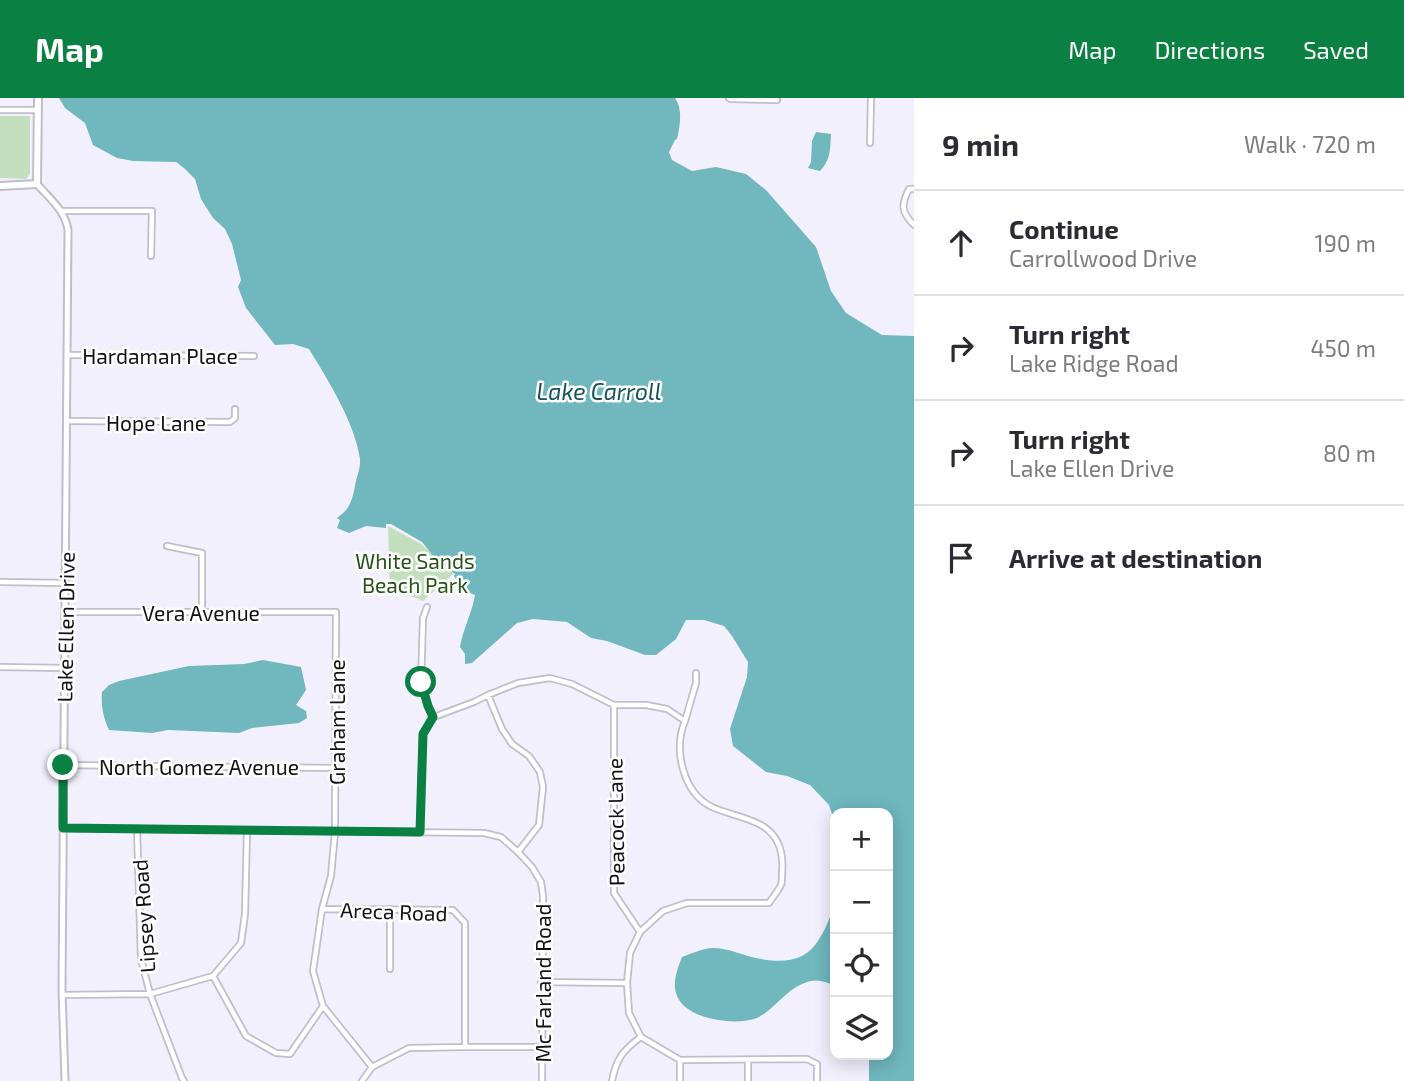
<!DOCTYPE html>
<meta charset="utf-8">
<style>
body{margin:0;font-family:"Exo 2",sans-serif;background:#f2f2f3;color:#2b2b33}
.controls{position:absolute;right:21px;bottom:21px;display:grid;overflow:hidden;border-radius:14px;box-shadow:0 4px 18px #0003}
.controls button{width:63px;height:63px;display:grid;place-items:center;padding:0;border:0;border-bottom:2px solid #e1e1e2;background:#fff;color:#2b2b33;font:35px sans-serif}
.stop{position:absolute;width:21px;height:21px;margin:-16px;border:5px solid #0b8043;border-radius:50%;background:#fff}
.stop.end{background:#0b8043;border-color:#fff;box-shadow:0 2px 7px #0008}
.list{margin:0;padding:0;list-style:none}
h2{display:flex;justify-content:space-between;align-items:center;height:91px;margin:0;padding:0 28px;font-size:30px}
h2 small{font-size:23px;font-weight:400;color:#7c7c81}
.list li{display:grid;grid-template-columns:46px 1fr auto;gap:21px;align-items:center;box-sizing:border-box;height:105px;padding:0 28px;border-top:2px solid #e1e1e2}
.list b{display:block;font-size:26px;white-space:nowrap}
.list p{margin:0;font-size:23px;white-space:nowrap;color:#7c7c81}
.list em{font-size:23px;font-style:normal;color:#7c7c81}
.icon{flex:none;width:38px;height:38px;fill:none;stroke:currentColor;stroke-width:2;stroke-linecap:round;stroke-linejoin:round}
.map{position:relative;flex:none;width:914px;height:983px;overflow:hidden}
header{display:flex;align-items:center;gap:42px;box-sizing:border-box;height:98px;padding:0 35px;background:#0b8043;color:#fff}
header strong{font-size:33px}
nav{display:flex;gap:38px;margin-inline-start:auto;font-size:24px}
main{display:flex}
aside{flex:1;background:#fff}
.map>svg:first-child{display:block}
.green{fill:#c4dfbd}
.water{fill:#70b7be}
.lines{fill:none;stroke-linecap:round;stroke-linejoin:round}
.minor-casing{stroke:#c0bdcd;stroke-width:8}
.tertiary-casing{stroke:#c0bdcd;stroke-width:9}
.secondary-casing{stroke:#c0bdcd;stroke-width:10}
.minor{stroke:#fff;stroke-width:4.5}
.tertiary{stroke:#fff;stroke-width:5}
.secondary{stroke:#fff;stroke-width:6}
.route{stroke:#0b8043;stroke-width:9}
.labels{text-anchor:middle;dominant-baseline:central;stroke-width:5;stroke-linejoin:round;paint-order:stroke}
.street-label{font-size:21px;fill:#111016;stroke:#fff}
.park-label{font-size:21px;fill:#255216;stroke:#fff}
.water-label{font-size:23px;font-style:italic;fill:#165459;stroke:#fff}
</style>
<header>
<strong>Map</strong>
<nav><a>Map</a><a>Directions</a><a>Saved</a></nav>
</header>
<main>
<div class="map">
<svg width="914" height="983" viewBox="0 0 914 983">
<rect width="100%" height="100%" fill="#f3f0fe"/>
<!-- green -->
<path class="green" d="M0,18H30V76L26,81L0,80Z
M388,428L421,446L454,475L423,503C412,497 399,498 390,490Z"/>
<!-- water -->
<path class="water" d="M59,0H675C683,11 680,28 677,41L675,42L669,54L672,62L692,73L716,69L746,76L766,92L816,149L831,193L846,215L882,237L914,238V983H869V962L872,957H888V715H835V725L829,707L810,687L787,678L766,674L733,648L730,631L747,579L748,564L732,538L724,528L704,522H686L676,541L656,557H645L607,543L591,540L567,524L533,521L517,525L472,565L465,566V556L460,549C463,531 472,515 475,497L465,493L454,478L455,476L434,459L422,444L391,426H386V430L366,428L349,435L337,430L340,422L337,420C350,411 352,403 355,388C356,380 361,370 360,361C355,325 328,282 309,251L293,246L275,247L246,210L238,189L241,182L232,146L225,131L213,120L201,101L195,81L184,70L176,64L133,63L117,60L93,47L85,25L65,10Z
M816,34L831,36C830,50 831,62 820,73L808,70L811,64L812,43Z
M263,562L301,569L306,592L296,607L306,613L307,620L299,625L252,630L239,635L168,632L152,635L109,632C103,619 101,608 102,594L109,587L119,583L189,568L244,566Z
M835,806V888C822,882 814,880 800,887C786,893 772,913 757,920C736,928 689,922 678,900C671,887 677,872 682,859C691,856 703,850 713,850C728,850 742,857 756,860C808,871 819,849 835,806Z"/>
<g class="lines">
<defs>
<path id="minor" d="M729,0L730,1L777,2
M0,12H37
M870,45L871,0
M914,91H909C901,107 901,114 914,127
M61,113H152L151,158
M67,257L254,258
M67,323L230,324L235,320V311
M167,448L202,455V515
M0,484L66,485
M427,509L423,520L421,584L428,608L434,619
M65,514H336L335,734L331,778L322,811L313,873L323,908L372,969
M0,569L64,570
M488,597L502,631L512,646L529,658L540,674L543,689L539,727L518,754
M614,607V795L640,834
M685,623L696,585V575
M63,667L335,670
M63,730L484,735L501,739L518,754L532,769L541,784L543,798L542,983
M137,731L141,861L150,896L182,980L184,983
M420,734L423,636L434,619L474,604L488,597L518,585L550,580L572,586L614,607H646L667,611L685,623C673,652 683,695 712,709C727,716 744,718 759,726C779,736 784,755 782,776C782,778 782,785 781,787C778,793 773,799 769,805H687L663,813L640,834L630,855L627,885L629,915L641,939L680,962L807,961L817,966V983
M322,811L453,812L465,825V949
M390,871V811
M213,878L246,938L276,955L290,956L323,908
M541,884L627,885
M62,897L150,896L213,878L241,845L245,816L247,732
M748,963V983
M362,983L372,969L409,950L465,949H542
M612,983C616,961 623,952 641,939
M680,983V962"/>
<path id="tertiary" d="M37,86C49,100 65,112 68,132L62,892L65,983"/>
<path id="secondary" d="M0,88L37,86L38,0"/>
</defs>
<!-- minor casing -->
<use href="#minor" class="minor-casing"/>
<!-- tertiary casing -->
<use href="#tertiary" class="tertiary-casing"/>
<!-- secondary casing -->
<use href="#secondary" class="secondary-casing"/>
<!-- minor -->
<use href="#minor" class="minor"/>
<!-- tertiary -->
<use href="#tertiary" class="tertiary"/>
<!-- secondary -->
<use href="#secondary" class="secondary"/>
</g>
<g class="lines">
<!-- route -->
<path class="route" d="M63,667V730L420,734L423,636L433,619L428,608L421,584"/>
</g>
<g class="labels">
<!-- street labels -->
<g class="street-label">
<text x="160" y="257">Hardaman Place</text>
<text x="156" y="324">Hope Lane</text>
<text x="201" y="514">Vera Avenue</text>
<text transform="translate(65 529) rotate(-89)">Lake Ellen Drive</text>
<text transform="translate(336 624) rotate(-90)">Graham Lane</text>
<text x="199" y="668">North Gomez Avenue</text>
<text transform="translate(615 724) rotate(-91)">Peacock Lane</text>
<text transform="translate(394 813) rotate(2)">Areca Road</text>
<text transform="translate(143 818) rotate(-94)">Lipsey Road</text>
<text transform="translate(542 885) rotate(-90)">Mc Farland Road</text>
</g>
<!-- park labels -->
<g class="park-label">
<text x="415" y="462">White Sands<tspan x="415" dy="24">Beach Park</tspan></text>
</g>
<!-- water labels -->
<g class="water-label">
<text x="599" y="293">Lake Carroll</text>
</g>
</g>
</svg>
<div class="controls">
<button>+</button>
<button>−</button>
<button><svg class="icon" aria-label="locate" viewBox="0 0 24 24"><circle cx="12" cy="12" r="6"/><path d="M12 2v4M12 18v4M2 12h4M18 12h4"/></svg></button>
<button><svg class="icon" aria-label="layers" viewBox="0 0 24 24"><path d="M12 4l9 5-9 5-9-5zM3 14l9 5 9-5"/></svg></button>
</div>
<div class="stop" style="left:421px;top:584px"></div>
<div class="stop end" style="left:63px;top:667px"></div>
</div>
<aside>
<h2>9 min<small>Walk · 720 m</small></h2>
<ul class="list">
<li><svg class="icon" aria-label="ahead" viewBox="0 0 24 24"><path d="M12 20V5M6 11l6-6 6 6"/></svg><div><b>Continue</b><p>Carrollwood Drive</p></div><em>190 m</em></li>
<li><svg class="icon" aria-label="right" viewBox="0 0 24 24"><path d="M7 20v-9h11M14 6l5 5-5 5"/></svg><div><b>Turn right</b><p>Lake Ridge Road</p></div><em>450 m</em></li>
<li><svg class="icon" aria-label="right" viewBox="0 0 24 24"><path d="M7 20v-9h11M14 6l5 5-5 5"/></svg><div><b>Turn right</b><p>Lake Ellen Drive</p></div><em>80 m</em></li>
<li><svg class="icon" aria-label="arrive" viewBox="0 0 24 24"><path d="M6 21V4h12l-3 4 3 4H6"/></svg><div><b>Arrive at destination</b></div></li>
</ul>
</aside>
</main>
